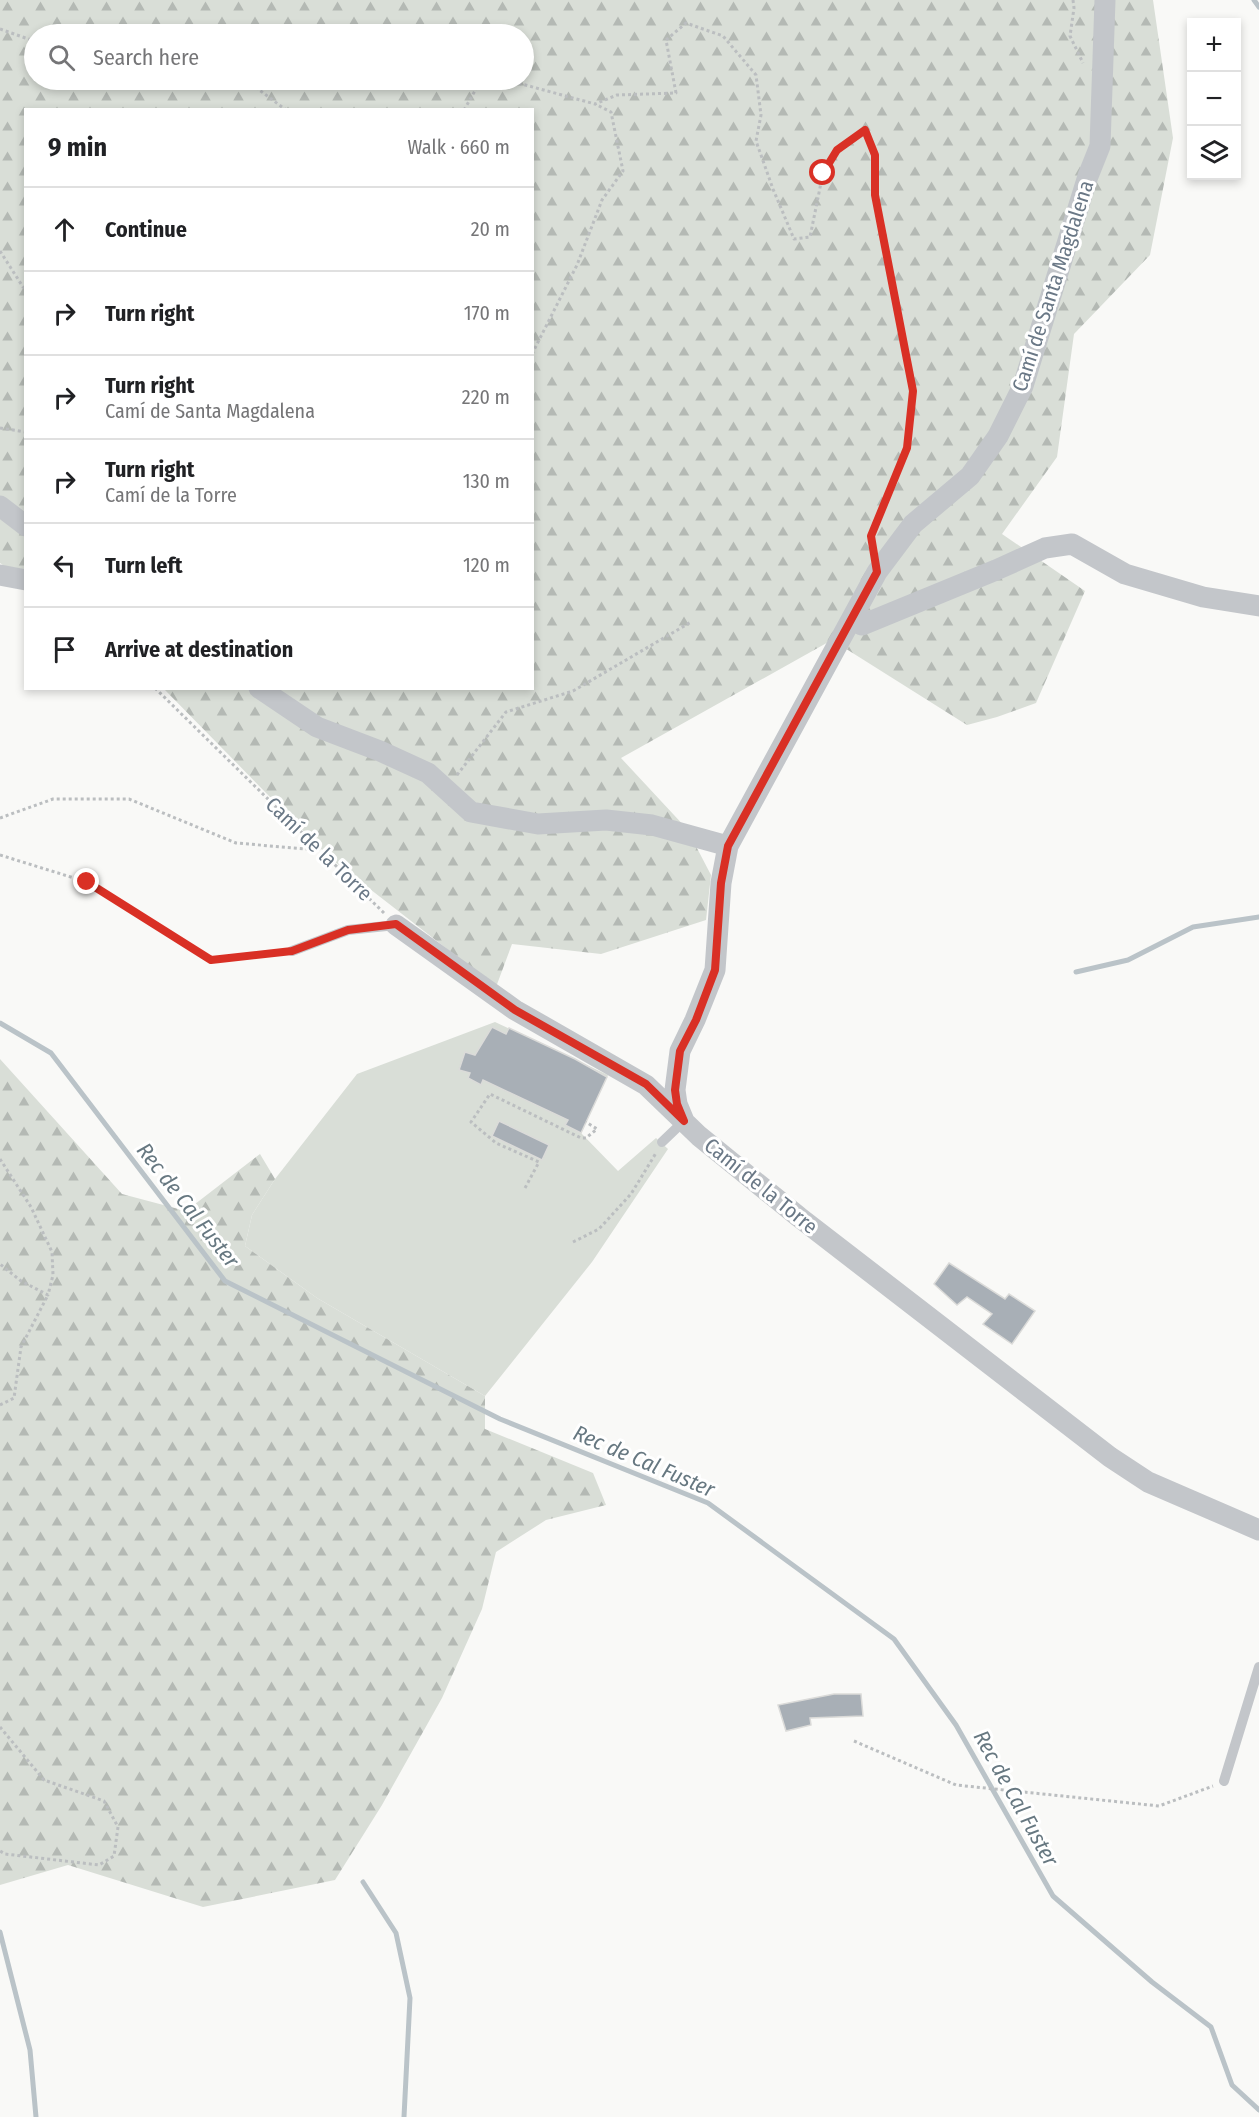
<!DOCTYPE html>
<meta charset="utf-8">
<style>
body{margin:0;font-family:"Fira Sans Condensed",sans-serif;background:#f6f6f6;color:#202124}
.controls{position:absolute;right:18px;top:18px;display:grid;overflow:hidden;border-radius:0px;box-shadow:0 3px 9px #0003}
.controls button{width:54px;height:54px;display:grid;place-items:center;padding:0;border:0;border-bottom:2px solid #e0e0e0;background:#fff;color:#202124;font:30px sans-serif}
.stop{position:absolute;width:18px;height:18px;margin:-14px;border:4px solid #d93025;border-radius:50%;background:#fff}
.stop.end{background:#d93025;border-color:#fff;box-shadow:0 2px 6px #0008}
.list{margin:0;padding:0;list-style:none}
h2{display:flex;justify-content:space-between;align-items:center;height:78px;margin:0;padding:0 24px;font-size:26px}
h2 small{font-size:20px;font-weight:400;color:#757577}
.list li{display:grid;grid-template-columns:39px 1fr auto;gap:18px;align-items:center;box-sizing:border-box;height:84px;padding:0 24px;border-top:2px solid #e0e0e0}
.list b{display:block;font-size:22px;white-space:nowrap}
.list p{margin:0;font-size:20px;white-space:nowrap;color:#757577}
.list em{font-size:20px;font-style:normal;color:#757577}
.icon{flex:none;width:33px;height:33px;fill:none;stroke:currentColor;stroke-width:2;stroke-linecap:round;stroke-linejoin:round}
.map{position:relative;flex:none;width:1259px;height:2117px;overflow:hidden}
.search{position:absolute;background:#fff;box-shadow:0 3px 9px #0003;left:24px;top:24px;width:510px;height:66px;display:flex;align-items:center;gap:15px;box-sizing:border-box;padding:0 21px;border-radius:33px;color:#757577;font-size:22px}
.panel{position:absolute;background:#fff;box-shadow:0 3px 9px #0003;left:24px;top:108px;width:510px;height:582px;border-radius:0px}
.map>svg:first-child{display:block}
.grass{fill:#d9ded7}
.forest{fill:url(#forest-firs);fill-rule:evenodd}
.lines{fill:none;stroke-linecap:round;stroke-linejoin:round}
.stream{stroke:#bac3c8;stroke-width:5}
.building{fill:#a8afb6;stroke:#dbdbd9;stroke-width:1.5}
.path{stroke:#bbbec0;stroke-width:3;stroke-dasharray:3 3;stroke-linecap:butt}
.service{stroke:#c3c6ca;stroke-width:10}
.minor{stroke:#c3c6ca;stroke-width:21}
.route{stroke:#d93025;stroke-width:8}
.labels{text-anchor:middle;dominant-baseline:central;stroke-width:6;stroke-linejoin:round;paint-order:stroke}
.street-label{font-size:21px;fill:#6a7886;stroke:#fff}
.water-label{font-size:22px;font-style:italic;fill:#677881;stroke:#fff}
</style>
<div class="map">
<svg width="1259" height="2117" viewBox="0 0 1259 2117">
<defs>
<pattern id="forest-firs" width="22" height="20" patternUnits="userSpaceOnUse" patternTransform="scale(1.5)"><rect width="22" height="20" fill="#d9ded7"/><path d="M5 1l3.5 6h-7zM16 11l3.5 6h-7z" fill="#b4b9b4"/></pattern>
</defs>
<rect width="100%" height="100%" fill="#f9f9f7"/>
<!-- grass -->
<path class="grass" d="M495,1022L608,1075L581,1133L618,1171L656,1138L668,1149L592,1262L485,1396L317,1298L245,1246L252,1215L275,1179L357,1074Z"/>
<!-- forest -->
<path class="forest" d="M0,0H1153L1173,138L1150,255L1074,334L1057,457L1002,534L1085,591L1036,703L997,717L967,725L832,640L621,758L687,829L711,875L706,920L601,954L512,944L496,987L330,858L164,689L532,688V110H26L25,580L0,563ZM34,34H524V80H34Z
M0,1059L122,1194L186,1211L260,1154L275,1179L252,1215L245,1246L317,1298L485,1396V1429L593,1473L606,1505L546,1520L496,1552L482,1609L442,1698L382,1805L335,1880L203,1907L68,1865L0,1885Z"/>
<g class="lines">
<!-- stream -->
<path class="stream" d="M1254,0L1259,7
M1076,972L1128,960L1193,927L1259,917
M0,1023L51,1053L225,1281L500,1419L708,1503L894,1639L956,1725L1053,1896L1152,1982L1211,2027L1232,2085L1259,2110
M363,1882L396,1933L410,1998L404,2117
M0,1932L30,2050L36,2117"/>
</g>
<!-- building -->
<path class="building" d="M492,1027L506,1034L509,1028L575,1059L607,1077L581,1133L565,1125L568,1120L483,1080L481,1085L468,1078L470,1073L459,1070L465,1052L475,1055Z
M499,1121L549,1145L542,1160L492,1136Z
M949,1263L1005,1299L1009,1294L1035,1311L1012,1344L983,1324L992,1314L967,1297L957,1305L934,1284Z
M834,1694H861L863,1716L810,1718L811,1725L786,1731L778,1705Z"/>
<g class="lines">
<!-- path -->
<path class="path" d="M1073,0L1074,8L1070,36L1083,63
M0,29L34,41
M246,80L286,110
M507,80L595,104L617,95L676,93L666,40L686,23L723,36L756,75L761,115L756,141L773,189L794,239L810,237L823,173L837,150L865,130L875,155V195L913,391L907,448L871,536L873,546
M464,110L476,89L493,80
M0,251L23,287L26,288
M532,354L577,265L602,200L623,171L611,112L595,104
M0,428L26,432
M155,688L384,913
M457,775L506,712L573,691L691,622
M0,818L53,799H129L236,843L318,850
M0,855L87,882L211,960L280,952
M0,1159L31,1207L52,1252L53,1275L48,1295L21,1281L0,1264
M525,1188L539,1162L496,1143L471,1122L490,1094L581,1138H586L597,1129L586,1122
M573,1242L599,1229L631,1194L656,1153
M0,1405L14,1398L21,1347L48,1295
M0,1727L44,1780L104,1801L118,1827L114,1856L99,1865L5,1854L0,1851
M854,1741L956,1785L1159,1806L1213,1786"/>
<!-- service -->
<path class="service" d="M292,951L348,930L396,925
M662,1142L684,1121
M1224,1781L1259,1667"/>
<!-- minor -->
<path class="minor" d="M0,506L26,526
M0,575L26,580
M852,620L862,625L996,570L1045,548L1072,544L1125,574L1203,597L1259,606
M259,688L317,727L380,751L428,773L471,812L538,824L606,820L652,825L728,846
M396,925L515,1010L646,1085L699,1136L799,1217L1110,1457L1148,1482L1259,1530
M684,1121L677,1104L675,1090L680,1051L695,1020L715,970L721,883L728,846L877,572L913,524L970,476L998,436L1023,386L1088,176L1100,146L1105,0"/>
</g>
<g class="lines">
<!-- route -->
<path class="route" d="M87,882L211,960L292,951L348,930L396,924L515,1010L646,1084L684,1121L677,1104L675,1090L680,1051L696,1020L715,970L721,883L728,846L877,572L871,536L907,448L913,391L875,195V155L865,130L837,150L823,173"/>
</g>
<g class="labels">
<!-- street labels -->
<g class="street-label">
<text transform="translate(1053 286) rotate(-72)">Camí de Santa Magdalena</text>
<text transform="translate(319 849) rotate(44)">Camí de la Torre</text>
<text transform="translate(761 1186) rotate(39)">Camí de la Torre</text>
</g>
<!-- water labels -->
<g class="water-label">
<text transform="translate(188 1205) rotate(52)">Rec de Cal Fuster</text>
<text transform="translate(644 1461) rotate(23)">Rec de Cal Fuster</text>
<text transform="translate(1016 1798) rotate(61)">Rec de Cal Fuster</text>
</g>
</g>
</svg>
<div class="controls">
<button>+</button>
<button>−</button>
<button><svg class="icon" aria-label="layers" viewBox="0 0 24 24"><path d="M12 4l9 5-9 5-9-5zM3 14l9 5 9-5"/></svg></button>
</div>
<div class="stop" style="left:823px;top:173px"></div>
<div class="stop end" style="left:87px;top:882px"></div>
<div class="search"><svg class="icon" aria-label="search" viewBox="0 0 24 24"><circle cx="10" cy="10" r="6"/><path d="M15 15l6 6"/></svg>Search here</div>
<section class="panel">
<h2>9 min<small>Walk · 660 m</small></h2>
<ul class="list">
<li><svg class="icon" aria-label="ahead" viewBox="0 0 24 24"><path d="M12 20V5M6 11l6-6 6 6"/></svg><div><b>Continue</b></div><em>20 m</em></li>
<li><svg class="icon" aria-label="right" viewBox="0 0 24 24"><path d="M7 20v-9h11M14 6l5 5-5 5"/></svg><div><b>Turn right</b></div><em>170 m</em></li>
<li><svg class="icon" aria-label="right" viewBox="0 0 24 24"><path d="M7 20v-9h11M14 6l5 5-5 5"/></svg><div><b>Turn right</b><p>Camí de Santa Magdalena</p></div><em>220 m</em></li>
<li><svg class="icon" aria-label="right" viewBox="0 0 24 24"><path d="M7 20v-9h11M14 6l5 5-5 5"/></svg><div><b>Turn right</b><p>Camí de la Torre</p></div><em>130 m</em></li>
<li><svg class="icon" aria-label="left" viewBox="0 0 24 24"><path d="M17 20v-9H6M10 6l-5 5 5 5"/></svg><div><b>Turn left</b></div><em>120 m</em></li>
<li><svg class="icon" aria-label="arrive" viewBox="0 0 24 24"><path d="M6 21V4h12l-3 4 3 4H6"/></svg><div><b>Arrive at destination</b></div></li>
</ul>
</section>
</div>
